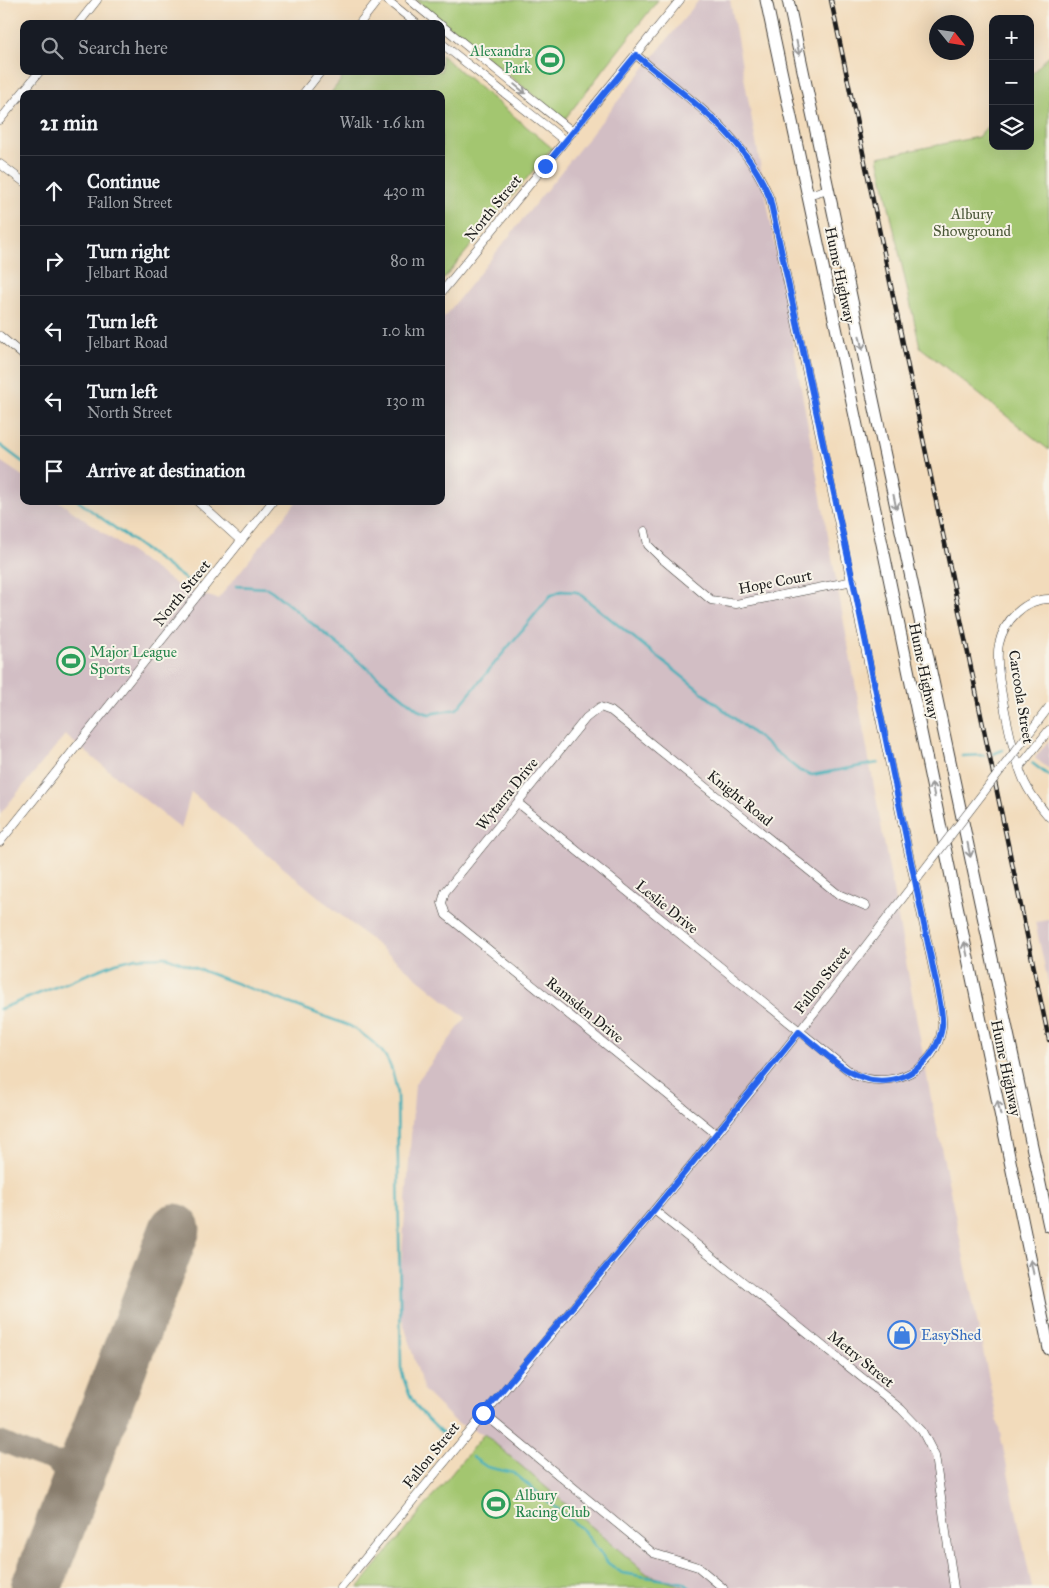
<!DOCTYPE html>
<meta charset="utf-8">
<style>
body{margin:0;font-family:"IM FELL Great Primer",serif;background:#242831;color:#f1f3f6}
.controls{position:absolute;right:15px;top:15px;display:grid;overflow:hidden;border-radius:10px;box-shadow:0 5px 20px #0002}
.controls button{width:45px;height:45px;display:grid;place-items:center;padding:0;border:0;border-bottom:1px solid #363941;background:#171b24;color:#f1f3f6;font:25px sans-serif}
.compass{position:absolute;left:929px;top:15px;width:45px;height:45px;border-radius:50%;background:#171b24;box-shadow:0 5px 20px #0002;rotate:120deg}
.stop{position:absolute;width:15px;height:15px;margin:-11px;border:4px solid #2563eb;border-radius:50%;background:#fff}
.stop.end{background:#2563eb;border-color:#fff;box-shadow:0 1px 5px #0008}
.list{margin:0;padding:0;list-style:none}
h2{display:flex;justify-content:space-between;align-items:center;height:65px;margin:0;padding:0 20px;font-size:21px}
h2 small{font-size:16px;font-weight:400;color:#9ea1a6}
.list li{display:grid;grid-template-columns:32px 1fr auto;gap:15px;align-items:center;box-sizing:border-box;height:70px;padding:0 20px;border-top:1px solid #363941}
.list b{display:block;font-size:19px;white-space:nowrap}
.list p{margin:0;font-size:16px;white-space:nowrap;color:#9ea1a6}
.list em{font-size:16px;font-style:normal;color:#9ea1a6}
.icon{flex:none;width:28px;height:28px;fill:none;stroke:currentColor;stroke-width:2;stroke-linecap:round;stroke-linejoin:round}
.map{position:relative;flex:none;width:1049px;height:1588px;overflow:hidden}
.search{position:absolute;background:#171b24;box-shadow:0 5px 20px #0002;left:20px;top:20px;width:425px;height:55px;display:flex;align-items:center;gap:12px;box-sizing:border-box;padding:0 18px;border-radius:10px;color:#9ea1a6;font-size:19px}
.panel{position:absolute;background:#171b24;box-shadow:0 5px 20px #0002;left:20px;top:90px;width:425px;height:415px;border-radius:10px}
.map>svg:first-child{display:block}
.industrial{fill:#d2bec4}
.green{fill:#a3c670;stroke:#607146}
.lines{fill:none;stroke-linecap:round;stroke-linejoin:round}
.stream{stroke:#3cadb7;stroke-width:2.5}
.taxiway{stroke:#877c6c;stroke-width:20}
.runway{stroke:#877c6c;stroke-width:51}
.minor-casing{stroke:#3c3934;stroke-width:9}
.highway-casing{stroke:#3c3934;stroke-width:13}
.minor{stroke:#fff;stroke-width:8}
.highway{stroke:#fff;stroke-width:11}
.rail-casing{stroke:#1c1c1c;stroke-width:4.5}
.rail{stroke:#f7f3e8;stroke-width:2.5;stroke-dasharray:8;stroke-linecap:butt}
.minor-bridge-casing{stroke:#3c3934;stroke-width:9;stroke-linecap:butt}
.minor-bridge{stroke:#fff;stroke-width:8}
.oneway{stroke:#999}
.route{stroke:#2563eb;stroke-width:6}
.labels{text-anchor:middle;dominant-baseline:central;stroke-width:4;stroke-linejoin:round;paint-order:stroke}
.leisure-label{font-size:15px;fill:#27864d;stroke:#f7f3e8;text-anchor:start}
.street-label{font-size:15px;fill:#1c1c1c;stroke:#f7f3e8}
.park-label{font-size:15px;fill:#4b5839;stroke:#f7f3e8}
.shop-label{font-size:15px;fill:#366cbe;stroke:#f7f3e8;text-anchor:start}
</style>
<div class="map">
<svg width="1049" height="1588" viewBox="0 0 1049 1588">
<rect width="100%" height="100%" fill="#f7f3e8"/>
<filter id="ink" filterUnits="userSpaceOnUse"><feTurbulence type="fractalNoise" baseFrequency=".02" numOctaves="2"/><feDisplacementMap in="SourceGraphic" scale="10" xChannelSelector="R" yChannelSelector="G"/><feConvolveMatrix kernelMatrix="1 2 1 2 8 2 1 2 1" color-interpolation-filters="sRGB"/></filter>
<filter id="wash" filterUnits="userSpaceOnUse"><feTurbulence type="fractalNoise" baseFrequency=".0096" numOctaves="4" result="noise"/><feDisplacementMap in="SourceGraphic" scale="20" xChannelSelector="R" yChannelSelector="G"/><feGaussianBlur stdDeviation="1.12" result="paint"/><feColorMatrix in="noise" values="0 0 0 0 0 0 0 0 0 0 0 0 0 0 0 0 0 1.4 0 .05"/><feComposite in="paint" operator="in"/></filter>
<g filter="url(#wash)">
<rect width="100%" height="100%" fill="#f2dbbb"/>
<!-- industrial -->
<path class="industrial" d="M699,0H730L931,1098L1032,1588H686L647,1574L484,1434L457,1423L424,1391L398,1305L415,1084L466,1018L191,792L181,829L65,735L0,814V461L24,477V501H58L183,589L218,599L297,501H441V321Z
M1049,740V769L1035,758Z
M1049,920V986L1035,922Z"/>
<!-- green -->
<path class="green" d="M416,0H658L564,120Z
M441,55L552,148L441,282V94H330L348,71H441Z
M1049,55V450L920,347L878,157L978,137L993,120V146H1030V76Z
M484,1434L647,1574L686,1588H358Z"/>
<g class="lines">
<!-- stream -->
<path class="stream" d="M0,445L24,463
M78,501L189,582
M236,586L267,588L272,591L420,711L429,714L457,709L551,595L561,591L577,592L800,771L812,775L878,763
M993,754L1003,750
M962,756L984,755
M1032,763L1049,776
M0,1009L116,963L136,958L166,957L350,1026C381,1045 393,1058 397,1095L401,1368C409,1404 420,1413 447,1437
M472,1457L487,1467L514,1473L583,1530L608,1563L622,1573L684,1583L690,1588"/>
<!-- taxiway -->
<path class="taxiway" d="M0,1441C17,1448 37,1458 55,1461C93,1467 104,1412 114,1385
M47,1559C58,1529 88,1481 50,1460"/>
<!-- runway -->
<path class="runway" d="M36,1588L175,1229"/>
</g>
</g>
<g filter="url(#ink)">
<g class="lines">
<defs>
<path id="minor" d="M387,0L417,24
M410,0L439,24
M78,24L97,0
M359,24L378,0
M441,25L573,132
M441,43L565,141
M303,94L321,71
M0,120L40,71
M0,164L24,182
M808,195L828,189
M441,293L680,0
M0,336L24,356
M197,501L241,541
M645,531L648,545L661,558L711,600L736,604L853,581
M1049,599C1024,599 1004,621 999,644C993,668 1014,760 1025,783C1031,796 1040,806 1049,817
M1019,768L1049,730
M518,803L854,1075C892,1090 937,1070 942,1027C943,1015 940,1003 938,992L770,199C746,135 687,98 636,55
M0,842L273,501
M716,1134L446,915L442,903L445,892L586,718L600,707L611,711L838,894L866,906
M654,1210L901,1409L922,1431L935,1456L954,1588
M483,1413L653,1553L698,1567L723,1588
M341,1588C506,1385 678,1187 839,981"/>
<path id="highway" d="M766,0L875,510L1049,1349
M788,0L1049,1226"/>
</defs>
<!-- minor casing -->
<use href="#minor" class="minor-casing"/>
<!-- highway casing -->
<use href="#highway" class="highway-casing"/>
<!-- minor -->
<use href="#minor" class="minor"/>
<!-- highway -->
<use href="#highway" class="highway"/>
<defs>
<path id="rail" d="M831,0L1049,1040"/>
</defs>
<!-- rail casing -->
<use href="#rail" class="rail-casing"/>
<!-- rail -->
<use href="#rail" class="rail"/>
<defs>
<path id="minor-bridge" d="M839,981L1049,707"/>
</defs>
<!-- minor-bridge casing -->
<use href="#minor-bridge" class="minor-bridge-casing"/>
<!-- minor-bridge -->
<use href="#minor-bridge" class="minor-bridge"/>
</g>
<!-- one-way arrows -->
<defs><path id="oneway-shaft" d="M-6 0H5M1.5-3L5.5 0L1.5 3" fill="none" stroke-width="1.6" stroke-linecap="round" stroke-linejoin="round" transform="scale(1.25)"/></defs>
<g class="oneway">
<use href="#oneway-shaft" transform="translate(798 48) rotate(78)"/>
<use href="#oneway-shaft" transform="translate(520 89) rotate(39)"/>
<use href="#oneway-shaft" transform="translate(861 343) rotate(78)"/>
<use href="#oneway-shaft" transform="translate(895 502) rotate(78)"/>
<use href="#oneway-shaft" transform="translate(933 790) rotate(-102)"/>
<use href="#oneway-shaft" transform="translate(969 850) rotate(78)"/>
<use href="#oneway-shaft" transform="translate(966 949) rotate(-102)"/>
<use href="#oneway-shaft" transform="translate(999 1108) rotate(-102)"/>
<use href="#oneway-shaft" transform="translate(1032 1267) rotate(-102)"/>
</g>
</g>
<g class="lines" filter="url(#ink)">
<!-- route -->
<path class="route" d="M483,1413L654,1210L799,1032C819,1048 840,1070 864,1078C899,1090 938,1062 942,1026C943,1015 940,1003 938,992L853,581L770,199C746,135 687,98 636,55L545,166"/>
</g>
<!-- icons -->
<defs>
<symbol id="stadium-ring" viewBox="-11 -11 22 22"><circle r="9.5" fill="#f7f3e8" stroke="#2e9e5b" stroke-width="1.5"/><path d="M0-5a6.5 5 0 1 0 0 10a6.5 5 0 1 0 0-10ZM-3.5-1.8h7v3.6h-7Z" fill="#2e9e5b"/></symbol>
<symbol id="shop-ring" viewBox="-11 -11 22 22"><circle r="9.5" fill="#f7f3e8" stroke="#3f7fe0" stroke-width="1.5"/><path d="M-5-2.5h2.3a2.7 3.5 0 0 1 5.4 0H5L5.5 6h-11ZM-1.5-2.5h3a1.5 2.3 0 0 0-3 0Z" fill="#3f7fe0"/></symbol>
</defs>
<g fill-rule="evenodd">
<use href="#stadium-ring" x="534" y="44" width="32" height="32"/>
<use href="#stadium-ring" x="55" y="645" width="32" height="32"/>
<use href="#shop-ring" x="886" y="1319" width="32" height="32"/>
<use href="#stadium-ring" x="480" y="1488" width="32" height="32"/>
</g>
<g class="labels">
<!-- leisure labels -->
<g class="leisure-label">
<text x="531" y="51" text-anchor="end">Alexandra<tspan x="531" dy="17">Park</tspan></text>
<text x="90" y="652">Major League<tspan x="90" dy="17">Sports</tspan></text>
<text x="515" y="1495">Albury<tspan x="515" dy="17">Racing Club</tspan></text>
</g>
<!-- street labels -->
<g class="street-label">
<text transform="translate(493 208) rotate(-51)">North Street</text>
<text transform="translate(840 275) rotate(78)">Hume Highway</text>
<text transform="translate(775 582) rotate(-11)">Hope Court</text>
<text transform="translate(182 593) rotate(-51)">North Street</text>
<text transform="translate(924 671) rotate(78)">Hume Highway</text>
<text transform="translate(1021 697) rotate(81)">Carcoola Street</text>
<text transform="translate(507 794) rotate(-51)">Wytarra Drive</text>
<text transform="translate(740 798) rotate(39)">Knight Road</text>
<text transform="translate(667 907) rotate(39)">Leslie Drive</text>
<text transform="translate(822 980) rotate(-52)">Fallon Street</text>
<text transform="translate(585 1010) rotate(39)">Ramsden Drive</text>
<text transform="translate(1006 1068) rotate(78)">Hume Highway</text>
<text transform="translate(861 1359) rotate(39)">Metry Street</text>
<text transform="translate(431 1455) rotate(-51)">Fallon Street</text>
</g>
<!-- park labels -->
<g class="park-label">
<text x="972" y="214">Albury<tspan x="972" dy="17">Showground</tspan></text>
</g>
<!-- shop labels -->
<g class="shop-label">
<text x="921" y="1335">EasyShed</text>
</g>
</g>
</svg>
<div class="controls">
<button>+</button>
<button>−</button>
<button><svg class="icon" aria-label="layers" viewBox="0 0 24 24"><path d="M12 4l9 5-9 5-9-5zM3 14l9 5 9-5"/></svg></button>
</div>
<svg class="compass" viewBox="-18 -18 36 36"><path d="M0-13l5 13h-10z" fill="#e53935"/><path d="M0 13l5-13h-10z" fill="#9ea1a6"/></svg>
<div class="stop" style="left:483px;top:1413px"></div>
<div class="stop end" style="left:545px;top:166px"></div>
<div class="search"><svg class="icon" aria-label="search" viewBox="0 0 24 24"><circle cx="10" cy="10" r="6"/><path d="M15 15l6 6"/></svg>Search here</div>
<section class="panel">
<h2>21 min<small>Walk · 1.6 km</small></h2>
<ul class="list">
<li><svg class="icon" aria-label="ahead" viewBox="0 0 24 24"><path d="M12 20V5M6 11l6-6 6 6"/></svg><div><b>Continue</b><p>Fallon Street</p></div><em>430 m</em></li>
<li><svg class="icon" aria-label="right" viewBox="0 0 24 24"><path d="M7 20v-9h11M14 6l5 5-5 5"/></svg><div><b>Turn right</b><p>Jelbart Road</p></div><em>80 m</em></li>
<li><svg class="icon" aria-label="left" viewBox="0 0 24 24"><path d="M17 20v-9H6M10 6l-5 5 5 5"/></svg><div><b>Turn left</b><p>Jelbart Road</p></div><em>1.0 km</em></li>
<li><svg class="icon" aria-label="left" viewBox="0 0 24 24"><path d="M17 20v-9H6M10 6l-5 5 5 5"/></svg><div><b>Turn left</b><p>North Street</p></div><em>130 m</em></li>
<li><svg class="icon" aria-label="arrive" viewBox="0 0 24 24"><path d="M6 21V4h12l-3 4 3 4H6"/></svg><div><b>Arrive at destination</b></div></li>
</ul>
</section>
</div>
